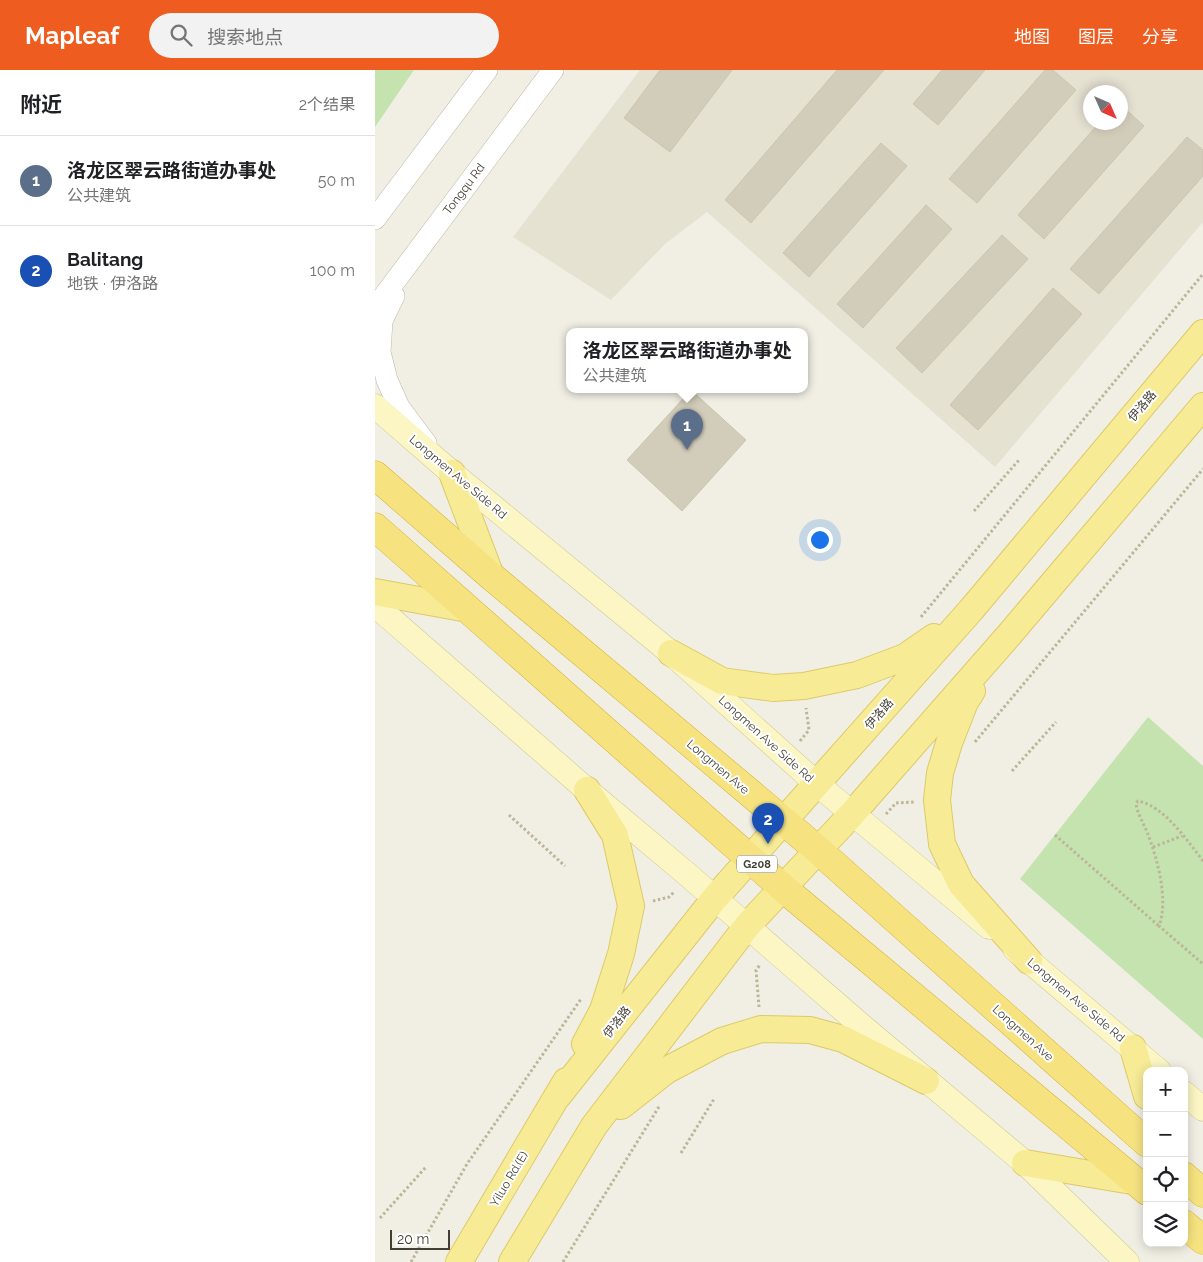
<!DOCTYPE html>
<html lang="zh">
<meta charset="utf-8">
<style>
body{margin:0;font-family:Raleway,"Noto Sans SC",sans-serif;background:#f2f2f2;color:#202124}
.controls{position:absolute;right:15px;bottom:15px;display:grid;overflow:hidden;border-radius:10px;box-shadow:0 2px 12px #0003}
.controls button{width:45px;height:45px;display:grid;place-items:center;padding:0;border:0;border-bottom:1px solid #e0e0e0;background:#fff;color:#202124;font:25px sans-serif}
.compass{position:absolute;left:708px;top:15px;width:45px;height:45px;border-radius:50%;background:#fff;box-shadow:0 2px 12px #0003;rotate:135deg}
.scale{position:absolute;left:15px;bottom:12px;width:60px;box-sizing:border-box;padding-left:5px;border:2px solid #433f34;border-top:0;font-size:14px;line-height:18px;white-space:nowrap;color:#433f34;-webkit-text-stroke:4px #fff;paint-order:stroke}
.you{position:absolute;left:444px;top:469px;width:18px;height:18px;margin:-12px;border:4px solid #fff;border-radius:50%;background:#1a73e8;box-shadow:0 0 0 8px #1a73e833}
.badge{display:grid;place-items:center;width:32px;height:32px;border-radius:50%;background:#ee5c1f;color:#fff;font-size:16px;font-weight:700}
.pin{position:absolute;translate:-50% -41px;filter:drop-shadow(0 1px 2px #0008)}
.pin::after{content:'';position:absolute;top:26px;width:18px;height:15px;background:inherit;clip-path:polygon(0 0,100% 0,50% 100%)}
.popup{position:absolute;left:191px;top:258px;width:242px;height:65px;box-sizing:border-box;display:grid;place-content:center;border-radius:10px;background:#fff;filter:drop-shadow(0 1px 4px #0005);font-size:16px;white-space:nowrap;color:#757577}
.popup b{font-size:19px;color:#202124}
.popup::after{content:'';position:absolute;left:50%;top:100%;margin-left:-10px;border:10px solid transparent;border-top-color:#fff}
.list{margin:0;padding:0;list-style:none}
h2{display:flex;justify-content:space-between;align-items:center;height:65px;margin:0;padding:0 20px;font-size:21px}
h2 small{font-size:16px;font-weight:400;color:#757577}
.list li{display:grid;grid-template-columns:32px 1fr auto;gap:15px;align-items:center;box-sizing:border-box;height:90px;padding:0 20px;border-top:1px solid #e0e0e0}
.list b{display:block;font-size:19px;white-space:nowrap}
.list p{margin:0;font-size:16px;white-space:nowrap;color:#757577}
.list em{font-size:16px;font-style:normal;color:#757577}
.icon{flex:none;width:28px;height:28px;fill:none;stroke:currentColor;stroke-width:2;stroke-linecap:round;stroke-linejoin:round}
.map{position:relative;flex:none;width:828px;height:1192px;overflow:hidden}
header{display:flex;align-items:center;gap:30px;box-sizing:border-box;height:70px;padding:0 25px;background:#ee5c1f;color:#fff}
header strong{font-size:24px}
nav{display:flex;gap:28px;margin-inline-start:auto;font-size:18px}
.search{width:350px;height:45px;background:#f2f2f2;display:flex;align-items:center;gap:12px;box-sizing:border-box;padding:0 18px;border-radius:28px;color:#757577;font-size:19px}
main{display:flex}
aside{flex:1;background:#fff}
.map>svg:first-child{display:block}
.residential{fill:#e5e2d2;fill-rule:evenodd}
.green{fill:#c4e3af}
.building{fill:#d2ccba;stroke:#ccc5ae}
.lines{fill:none;stroke-linecap:round;stroke-linejoin:round}
.tertiary-casing{stroke:#bcb8a7;stroke-width:22}
.secondary-casing{stroke:#cfc896;stroke-width:25}
.primary-casing{stroke:#dcca67;stroke-width:28}
.trunk-casing{stroke:#d4b23b;stroke-width:29}
.path{stroke:#bdb599;stroke-width:3;stroke-dasharray:2.5 2.5;stroke-linecap:butt}
.tertiary{stroke:#fff;stroke-width:21}
.secondary{stroke:#fbf6c4;stroke-width:24}
.primary{stroke:#f8eb96;stroke-width:26}
.trunk{stroke:#f6e380;stroke-width:28}
.labels{text-anchor:middle;dominant-baseline:central;stroke-width:4;stroke-linejoin:round;paint-order:stroke}
.shield{fill:#fff;stroke:#7b7971;stroke-width:1}
.shield-label{font-size:11px;font-weight:bold;fill:#433f34}
.street-label{font-size:12px;fill:#433f34;stroke:#fff}
</style>
<header>
<strong>Mapleaf</strong>
<div class="search"><svg class="icon" aria-label="search" viewBox="0 0 24 24"><circle cx="10" cy="10" r="6"/><path d="M15 15l6 6"/></svg>搜索地点</div>
<nav><a>地图</a><a>图层</a><a>分享</a></nav>
</header>
<main>
<aside>
<h2>附近<small>2个结果</small></h2>
<ul class="list">
<li><span class="badge" style="background:#5c6f8a">1</span><div><b>洛龙区翠云路街道办事处</b><p>公共建筑</p></div><em>50 m</em></li>
<li><span class="badge" style="background:#1a4fb4">2</span><div><b>Balitang</b><p>地铁 · 伊洛路</p></div><em>100 m</em></li>
</ul>
</aside>
<div class="map">
<svg width="828" height="1192" viewBox="0 0 828 1192">
<rect width="100%" height="100%" fill="#f1efe4"/>
<!-- residential -->
<path class="residential" d="M265,0H828V152L620,397L332,142L290,174L236,230L138,167ZM716,22H746V52H716Z"/>
<!-- green -->
<path class="green" d="M0,0H39L0,57Z
M773,647L828,696V969L645,809Z"/>
<!-- building -->
<path class="building" d="M285,0H357L295,82L249,48Z
M462,0H509L376,153L350,130Z
M567,0H610L563,55L538,34Z
M670,0H678L701,20L602,133L574,109Z
M746,35L769,56L669,169L643,145L725,52H746Z
M812,67L828,80V106L724,224L695,199Z
M506,73L532,96L434,207L408,183Z
M551,135L577,159L488,258L462,234Z
M627,165L653,189L547,303L521,278Z
M678,218L707,244L603,360L575,335Z
M316,320L371,370L307,441L252,390Z"/>
<g class="lines">
<defs>
<path id="tertiary" d="M0,149L112,0
M19,226L7,251L5,282L12,310L24,337L51,373
M0,238L178,0"/>
<path id="secondary" d="M0,336L77,403L296,583L442,714L614,857
M0,535L212,720L313,805L488,957L650,1093L752,1192
M640,879L784,1001
M809,1023L828,1039"/>
<path id="primary" d="M77,403L116,506
M0,522L93,539
M296,583L347,611L398,618L429,616L482,605L530,587L559,567
M597,621L590,632L574,673L565,703L562,730L567,774L586,814L654,891
M210,974L228,940L246,884L256,836L240,765L212,720
M758,978L772,1026
M183,1026L340,828L596,540L828,263
M246,1036L292,1000L347,971L386,959L435,960L468,969L551,1011
M650,1093L763,1112
M84,1192L191,1011
M137,1192L219,1056L372,856L477,744L634,565L828,336"/>
<path id="trunk" d="M0,405L116,506L443,780L772,1073
M0,457L408,818L772,1121
M809,1106L828,1123
M809,1154L828,1170"/>
</defs>
<!-- tertiary casing -->
<use href="#tertiary" class="tertiary-casing"/>
<!-- secondary casing -->
<use href="#secondary" class="secondary-casing"/>
<!-- primary casing -->
<use href="#primary" class="primary-casing"/>
<!-- trunk casing -->
<use href="#trunk" class="trunk-casing"/>
<!-- path -->
<path class="path" d="M599,441L644,390
M546,547L828,204
M425,671L434,660L431,638
M600,672L828,399
M637,701L681,652
M511,744L521,733L540,732
M134,745L190,796
M680,765L784,856
M778,777L807,766
M828,791C812,770 789,736 763,731L761,733C762,743 768,752 772,762C782,787 794,830 784,856L828,894
M278,831L294,827L299,822
M384,937L381,900L385,895
M306,1083L339,1029
M5,1148L51,1097
M36,1192L92,1094L206,929
M188,1192L285,1035"/>
<!-- tertiary -->
<use href="#tertiary" class="tertiary"/>
<!-- secondary -->
<use href="#secondary" class="secondary"/>
<!-- primary -->
<use href="#primary" class="primary"/>
<!-- trunk -->
<use href="#trunk" class="trunk"/>
</g>
<g class="labels">
<!-- shield labels -->
<rect class="shield" x="362" y="785.5" width="40" height="17" rx="4"/>
<g class="shield-label">
<text x="382" y="794">G208</text>
</g>
<!-- street labels -->
<g class="street-label">
<text transform="translate(89 119) rotate(-53)">Tongqu Rd</text>
<text transform="translate(767 336) rotate(-50)">伊洛路</text>
<text transform="translate(83 407) rotate(40)">Longmen Ave Side Rd</text>
<text transform="translate(504 644) rotate(-49)">伊洛路</text>
<text transform="translate(391 669) rotate(42)">Longmen Ave Side Rd</text>
<text transform="translate(343 697) rotate(40)">Longmen Ave</text>
<text transform="translate(701 930) rotate(40)">Longmen Ave Side Rd</text>
<text transform="translate(242 952) rotate(-52)">伊洛路</text>
<text transform="translate(648 963) rotate(42)">Longmen Ave</text>
<text transform="translate(134 1109) rotate(-59)">Yiluo Rd.(E)</text>
</g>
</g>
</svg>
<div class="controls">
<button>+</button>
<button>−</button>
<button><svg class="icon" aria-label="locate" viewBox="0 0 24 24"><circle cx="12" cy="12" r="6"/><path d="M12 2v4M12 18v4M2 12h4M18 12h4"/></svg></button>
<button><svg class="icon" aria-label="layers" viewBox="0 0 24 24"><path d="M12 4l9 5-9 5-9-5zM3 14l9 5 9-5"/></svg></button>
</div>
<svg class="compass" viewBox="-18 -18 36 36"><path d="M0-13l5 13h-10z" fill="#e53935"/><path d="M0 13l5-13h-10z" fill="#757577"/></svg>
<div class="scale">20 m</div>
<div class="you"></div>
<div class="pin badge" style="left:312px;top:380px;background:#5c6f8a">1</div>
<div class="popup"><b>洛龙区翠云路街道办事处</b>公共建筑</div>
<div class="pin badge" style="left:393px;top:774px;background:#1a4fb4">2</div>
</div>
</main>
